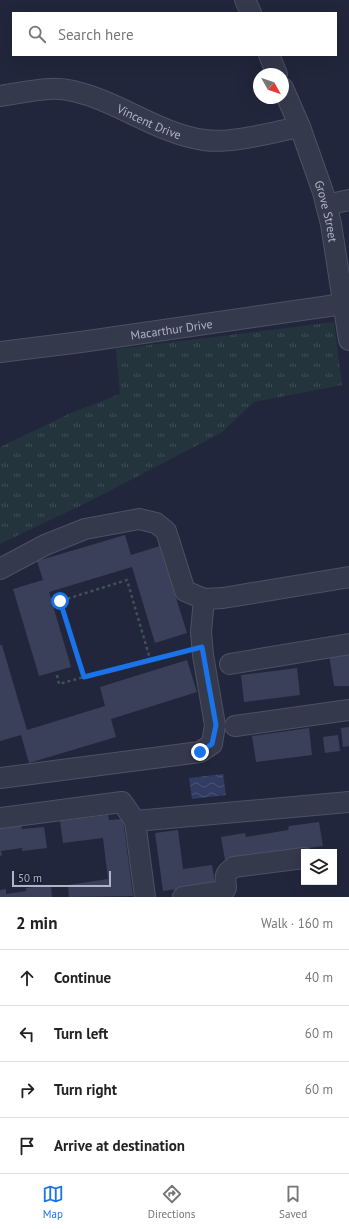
<!DOCTYPE html>
<meta charset="utf-8">
<style>
body{margin:0;font-family:"PT Sans",sans-serif;background:#f6f6f6;color:#222}
.controls{position:absolute;right:12px;bottom:12px;display:grid;overflow:hidden;border-radius:0px;box-shadow:0 4px 16px #0002}
.controls button{width:36px;height:36px;display:grid;place-items:center;padding:0;border:0;border-bottom:1px solid #e0e0e0;background:#fff;color:#222;font:20px sans-serif}
.compass{position:absolute;left:253px;top:68px;width:36px;height:36px;border-radius:50%;background:#fff;box-shadow:0 4px 16px #0002;rotate:130deg}
.scale{position:absolute;left:12px;bottom:10px;width:99px;box-sizing:border-box;padding-left:4px;border:2px solid #b0b4c8;border-top:0;font-size:11px;line-height:14px;white-space:nowrap;color:#b0b4c8;-webkit-text-stroke:3px #1a1e31;paint-order:stroke}
.stop{position:absolute;width:12px;height:12px;margin:-9px;border:3px solid #1a73e8;border-radius:50%;background:#fff}
.stop.end{background:#1a73e8;border-color:#fff;box-shadow:0 1px 4px #0008}
.list{margin:0;padding:0;list-style:none}
h2{display:flex;justify-content:space-between;align-items:center;height:52px;margin:0;padding:0 16px;font-size:17px}
h2 small{font-size:13px;font-weight:400;color:#767676}
.list li{display:grid;grid-template-columns:26px 1fr auto;gap:12px;align-items:center;box-sizing:border-box;height:56px;padding:0 16px;border-top:1px solid #e0e0e0}
.list b{display:block;font-size:15px;white-space:nowrap}
.list em{font-size:13px;font-style:normal;color:#767676}
.icon{flex:none;width:22px;height:22px;fill:none;stroke:currentColor;stroke-width:2;stroke-linecap:round;stroke-linejoin:round}
.map{position:relative;flex:none;width:349px;height:897px;overflow:hidden}
.search{position:absolute;background:#fff;box-shadow:0 4px 16px #0002;left:12px;right:12px;top:12px;height:44px;display:flex;align-items:center;gap:10px;box-sizing:border-box;padding:0 14px;border-radius:0px;color:#767676;font-size:15px}
.sheet{height:276px;background:#fff}
nav{display:flex;justify-content:space-around;align-items:center;box-sizing:border-box;height:56px;border-top:1px solid #e0e0e0;background:#fff;font-size:11px;color:#767676}
nav a{display:grid;justify-items:center;gap:2px}
nav .on{color:#1a73e8}
.map>svg:first-child{display:block}
.grass{fill:url(#grass-tufts)}
.water{fill:url(#water-waves)}
.building{fill:#3b405a}
.lines{fill:none;stroke-linecap:round;stroke-linejoin:round}
.minor-casing{stroke:#4d5164;stroke-width:22}
.path{stroke:#41515a;stroke-width:2.5;stroke-dasharray:3 3;stroke-linecap:butt}
.minor{stroke:#35394c;stroke-width:20}
.route{stroke:#1a73e8;stroke-width:5}
.labels{text-anchor:middle;dominant-baseline:central;stroke-width:3.5;stroke-linejoin:round;paint-order:stroke}
.street-label{font-size:12px;fill:#b0b4c8;stroke:#1a1e31}
</style>
<div class="map">
<svg width="349" height="897" viewBox="0 0 349 897">
<defs>
<pattern id="grass-tufts" width="24" height="20" patternUnits="userSpaceOnUse"><rect width="24" height="20" fill="#23343d"/><path d="M3 7l-1-3M5 7V3M7 7l1-3M15 17l-1-3M17 17v-4M19 17l1-3" fill="none" stroke="#404f58"/></pattern>
<pattern id="water-waves" width="16" height="10" patternUnits="userSpaceOnUse"><rect width="16" height="10" fill="#323b62"/><path d="M0 5q4-4 8 0t8 0" fill="none" stroke="#4d5577"/></pattern>
</defs>
<rect width="100%" height="100%" fill="#21263c"/>
<!-- grass -->
<path class="grass" d="M334,322L342,385L254,402L221,433L88,502L0,544V447L71,413L120,394L116,349Z"/>
<!-- water -->
<path class="water" d="M223,774L226,795L192,799L189,778Z"/>
<!-- building -->
<path class="building" d="M125,535L131,555L160,546L187,633L155,643L132,567L49,592L71,667L39,676L13,589L43,580L37,561Z
M0,645H2L27,730L105,706L100,687L187,660L197,692L111,719L116,737L29,763L21,735L0,741Z
M349,653V686H334L329,655Z
M297,668L300,695L244,702L241,675Z
M349,727V746L343,747L341,728Z
M309,728L312,755L256,762L252,736Z
M338,735L340,751L325,753L323,737Z
M108,815L109,820L123,819L133,896L69,897L68,885L108,879L103,838L63,843L60,821Z
M319,822L323,846L225,860L221,837L245,833L246,837L288,830L289,826Z
M21,825L22,829L44,827L47,848L22,851V848L1,851L2,855L0,856V828Z
M178,830L183,869L212,865L216,889L177,895V889L163,891L155,833Z
M51,885L52,897H0V890L6,889V894L26,891V888Z"/>
<g class="lines">
<defs>
<g id="minor">
<path d="M245,0L251,13"/>
<path d="M269,55L277,74"/>
<path id="s1" d="M283,88L300,127L323,192L331,224L349,340"/>
<path id="s2" d="M0,96C23,93 50,85 73,91C118,101 159,134 204,140C231,144 273,132 300,127"/>
<path d="M326,205L349,200"/>
<path id="s3" d="M0,352L81,342L343,304"/>
<path d="M0,569L45,545L85,529L139,519L156,523L166,531L185,591L204,599L223,598L349,577"/>
<path d="M230,664L349,644"/>
<path d="M235,726L349,710"/>
<path d="M0,778L200,752L212,744L215,725L203,655L201,632L204,599"/>
<path d="M0,818L122,802L135,821L145,897"/>
<path d="M135,821L349,802"/>
<path d="M183,897L224,891L226,888C225,876 224,874 234,867L304,858"/>
</g>
</defs>
<!-- minor casing -->
<use href="#minor" class="minor-casing"/>
<!-- path -->
<path class="path" d="M150,659L84,677L60,601L127,580L150,659L188,650
M57,675L59,684L84,677"/>
<!-- minor -->
<use href="#minor" class="minor"/>
</g>
<g class="lines">
<!-- route -->
<path class="route" d="M60,601L84,677L202,647L216,725L212,744L200,752"/>
</g>
<g class="labels">
<!-- street labels -->
<g class="street-label">
<text stroke="none"><textPath href="#s2" startOffset="156">Vincent Drive</textPath></text>
<text stroke="none"><textPath href="#s1" startOffset="131">Grove Street</textPath></text>
<text stroke="none"><textPath href="#s3" startOffset="173">Macarthur Drive</textPath></text>
</g>
</g>
</svg>
<div class="controls">
<button><svg class="icon" aria-label="layers" viewBox="0 0 24 24"><path d="M12 4l9 5-9 5-9-5zM3 14l9 5 9-5"/></svg></button>
</div>
<svg class="compass" viewBox="-18 -18 36 36"><path d="M0-13l5 13h-10z" fill="#e53935"/><path d="M0 13l5-13h-10z" fill="#767676"/></svg>
<div class="scale">50 m</div>
<div class="stop" style="left:60px;top:601px"></div>
<div class="stop end" style="left:200px;top:752px"></div>
<div class="search"><svg class="icon" aria-label="search" viewBox="0 0 24 24"><circle cx="10" cy="10" r="6"/><path d="M15 15l6 6"/></svg>Search here</div>
</div>
<section class="sheet">
<h2>2 min<small>Walk · 160 m</small></h2>
<ul class="list">
<li><svg class="icon" aria-label="ahead" viewBox="0 0 24 24"><path d="M12 20V5M6 11l6-6 6 6"/></svg><div><b>Continue</b></div><em>40 m</em></li>
<li><svg class="icon" aria-label="left" viewBox="0 0 24 24"><path d="M17 20v-9H6M10 6l-5 5 5 5"/></svg><div><b>Turn left</b></div><em>60 m</em></li>
<li><svg class="icon" aria-label="right" viewBox="0 0 24 24"><path d="M7 20v-9h11M14 6l5 5-5 5"/></svg><div><b>Turn right</b></div><em>60 m</em></li>
<li><svg class="icon" aria-label="arrive" viewBox="0 0 24 24"><path d="M6 21V4h12l-3 4 3 4H6"/></svg><div><b>Arrive at destination</b></div></li>
</ul>
</section>
<nav>
<a class="on"><svg class="icon" aria-label="map" viewBox="0 0 24 24"><path d="M3 6l6-2 6 2 6-2v14l-6 2-6-2-6 2zM9 4v14M15 6v14"/></svg>Map</a>
<a><svg class="icon" aria-label="directions" viewBox="0 0 24 24"><path d="M12 3l9 9-9 9-9-9zM9 14v-3h6M13 9l2 2-2 2"/></svg>Directions</a>
<a><svg class="icon" aria-label="saved" viewBox="0 0 24 24"><path d="M7 4h10v16l-5-4-5 4z"/></svg>Saved</a>
</nav>
